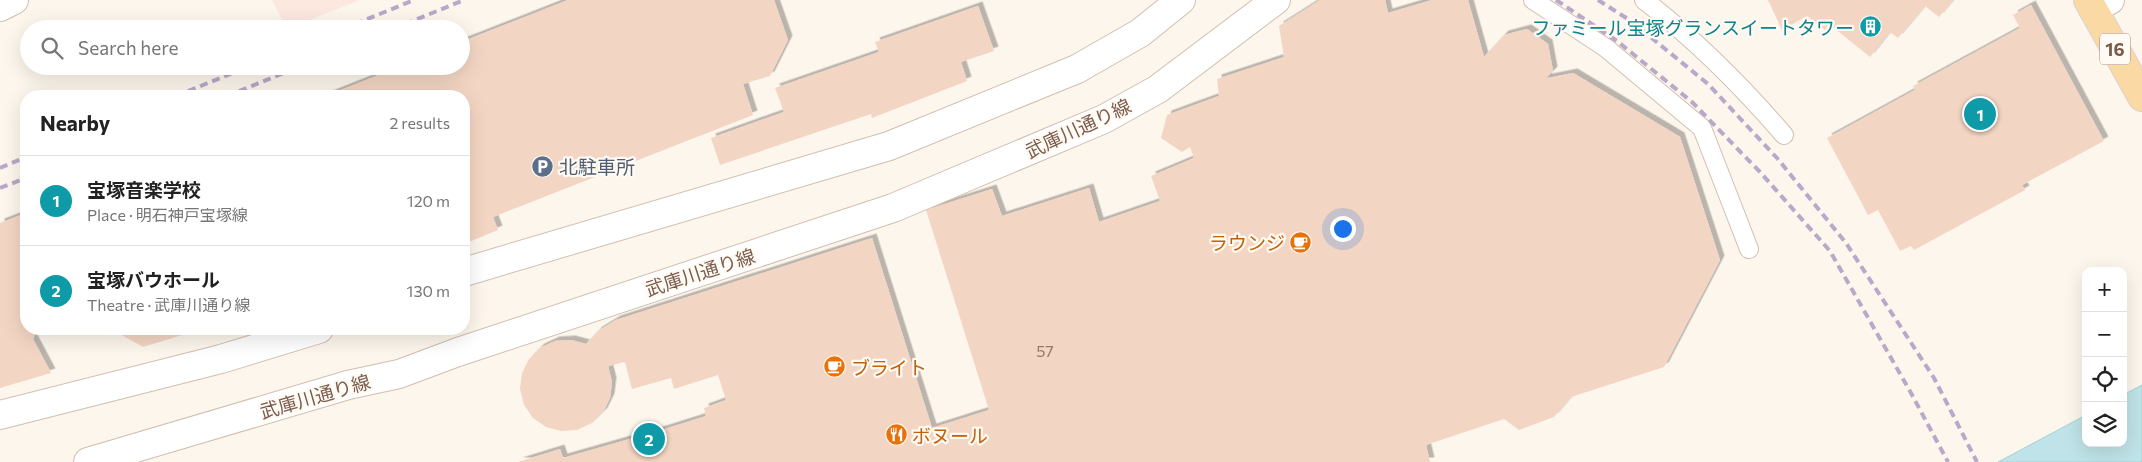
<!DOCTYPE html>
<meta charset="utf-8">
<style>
body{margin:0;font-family:Commissioner,"Noto Sans JP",sans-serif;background:#f2f2f2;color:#222}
.controls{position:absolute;right:15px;bottom:15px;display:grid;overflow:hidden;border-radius:10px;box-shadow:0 5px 20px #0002}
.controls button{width:45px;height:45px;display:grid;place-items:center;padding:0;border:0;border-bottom:1px solid #e0e0e0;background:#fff;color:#222;font:25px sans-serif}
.you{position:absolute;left:1342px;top:228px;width:18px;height:18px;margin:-12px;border:4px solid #fff;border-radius:50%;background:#1a73e8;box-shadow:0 0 0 8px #1a73e833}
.badge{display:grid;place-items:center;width:32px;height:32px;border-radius:50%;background:#db2777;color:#fff;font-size:16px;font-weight:700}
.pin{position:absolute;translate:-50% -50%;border:2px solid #fff;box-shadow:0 1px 5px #0006}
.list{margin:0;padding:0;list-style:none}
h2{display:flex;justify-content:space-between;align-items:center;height:65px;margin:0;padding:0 20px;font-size:21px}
h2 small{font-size:16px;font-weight:400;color:#767676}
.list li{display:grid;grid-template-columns:32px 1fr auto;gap:15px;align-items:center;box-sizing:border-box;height:90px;padding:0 20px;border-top:1px solid #e0e0e0}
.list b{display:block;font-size:19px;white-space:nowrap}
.list p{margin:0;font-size:16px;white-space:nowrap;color:#767676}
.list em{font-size:16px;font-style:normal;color:#767676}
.icon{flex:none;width:28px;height:28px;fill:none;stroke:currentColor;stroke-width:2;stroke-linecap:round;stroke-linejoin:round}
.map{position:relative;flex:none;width:2142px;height:462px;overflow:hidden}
.search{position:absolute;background:#fff;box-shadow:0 5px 20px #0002;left:20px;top:20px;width:450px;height:55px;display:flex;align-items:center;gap:12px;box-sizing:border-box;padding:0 18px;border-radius:28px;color:#767676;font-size:19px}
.panel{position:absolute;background:#fff;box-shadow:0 5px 20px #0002;left:20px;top:90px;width:450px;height:245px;border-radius:20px}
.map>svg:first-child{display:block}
.commercial{fill:#fde8e0}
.water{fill:#bfe3e8;stroke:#a5d3da}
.building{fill:#f3d5c3;filter:url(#shadow)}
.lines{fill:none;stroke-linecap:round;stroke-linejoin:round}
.lane-casing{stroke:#d1beb0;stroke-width:20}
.street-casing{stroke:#d1beb0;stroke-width:30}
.primary-casing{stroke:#dad1cd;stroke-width:30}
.lane{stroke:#fff;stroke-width:18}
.street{stroke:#fff;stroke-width:28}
.primary{stroke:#fbd9a5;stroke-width:28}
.rail{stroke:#b9a8c9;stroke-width:4;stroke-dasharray:8 5;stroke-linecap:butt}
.labels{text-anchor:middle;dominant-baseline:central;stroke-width:4.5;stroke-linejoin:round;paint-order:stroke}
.number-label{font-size:16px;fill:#987a6a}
.shield{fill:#fffaf3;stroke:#a28b7f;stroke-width:1}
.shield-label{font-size:18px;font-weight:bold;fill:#7a5c4d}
.culture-label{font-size:19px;fill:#0d838f;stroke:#fffaf3;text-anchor:end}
.street-label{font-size:19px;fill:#7a5c4d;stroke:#fffaf3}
.service-label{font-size:19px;fill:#4e5e75;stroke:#fffaf3;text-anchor:start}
.food-label{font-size:19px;fill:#c56008;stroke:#fffaf3;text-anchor:start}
</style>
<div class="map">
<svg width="2142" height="462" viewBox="0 0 2142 462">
<defs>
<filter id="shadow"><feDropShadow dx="4.5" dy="-4.5" stdDeviation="0" flood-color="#0004"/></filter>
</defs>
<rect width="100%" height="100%" fill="#fdf6ec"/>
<!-- commercial -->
<path class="commercial" d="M272,0H360L287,29Z"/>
<!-- water -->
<path class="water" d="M2142,385V462H1998L2086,415V443H2123V395Z"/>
<!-- building -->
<path class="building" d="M568,0H774L788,40L770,76L743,84L753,115L493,217L498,230L464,244V96H326L401,66H461V42Z
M1320,0H1385L1388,13L1432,0H1468L1484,57L1504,35L1527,29L1548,44L1553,71L1547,77L1548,78L1573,73L1680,137L1720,260L1664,367L1571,397L1554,417L1519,430L1504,419L1426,445L1430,462H518L560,449L563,458L665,429L706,416L704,408L726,400L718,375L674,389L671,378L632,389L625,362L608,366L612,382L610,398L603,412L592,423L577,430L561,431L546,427L533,418L524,405L520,389L522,373L529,359L540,348L555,341L571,340L586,344L598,331L616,320L872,238L932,428L989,410L926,210L992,189L1002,216L1089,188L1099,222L1160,201L1151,176L1194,158L1190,147L1182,152L1161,138L1167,115L1219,96L1217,79L1284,57L1279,26Z
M1768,0H1953L1939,17L1925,6L1898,38L1890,32L1870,57L1829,24L1825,30L1807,16L1782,30Z
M2031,5L2104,141L2022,185L2025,190L1914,250L1911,246L1900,251L1878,210L1868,215L1827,138L1915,90L1913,86L2020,28L2013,15Z
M978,6L994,51L961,62L967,81L872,118L871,114L720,165L711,138L784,112L775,88L879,52L875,42Z
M26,213V329H37L33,339L51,373L0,388V223Z
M111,329H202L143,347Z"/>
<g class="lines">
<defs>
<path id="lane" d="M1533,0L1606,48L1702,128L1749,249
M1644,0C1696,40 1741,85 1784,135"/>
<path id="street" d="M0,7L14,0
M2093,9L2110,0
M464,272L889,146L1077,69L1140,33L1181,0
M0,415L221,359L319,329
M88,462L348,385L399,374L458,352L893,208L1104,119L1158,89L1276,0"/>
<path id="primary" d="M2088,0L2142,97"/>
</defs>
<!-- lane casing -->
<use href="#lane" class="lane-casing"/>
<!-- street casing -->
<use href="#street" class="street-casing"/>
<!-- primary casing -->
<use href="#primary" class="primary-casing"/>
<!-- lane -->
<use href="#lane" class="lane"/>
<!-- street -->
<use href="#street" class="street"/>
<!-- primary -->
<use href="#primary" class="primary"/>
<!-- rail -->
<path class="rail" d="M1556,0L1617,41L1692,102L1760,172L1830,251L1911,393L1948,462
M1598,0L1631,21L1708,84L1777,158L1846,243L1934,378L1977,462
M343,29L414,0
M393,29L464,0
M176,96L250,66
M227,96L301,66
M0,168L26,157
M0,188L26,178"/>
</g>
<!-- icons -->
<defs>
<symbol id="building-disc" viewBox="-11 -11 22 22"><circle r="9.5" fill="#0f9aa8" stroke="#fffaf3"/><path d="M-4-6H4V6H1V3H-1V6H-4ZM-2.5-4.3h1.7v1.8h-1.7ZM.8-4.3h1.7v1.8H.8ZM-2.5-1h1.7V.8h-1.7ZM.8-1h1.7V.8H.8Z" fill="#fff"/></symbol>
<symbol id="parking-disc" viewBox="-11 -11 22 22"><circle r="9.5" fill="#5c6f8a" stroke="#fffaf3"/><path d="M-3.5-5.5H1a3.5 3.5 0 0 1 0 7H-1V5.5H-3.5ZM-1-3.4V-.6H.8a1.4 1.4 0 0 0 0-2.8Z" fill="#fff"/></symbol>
<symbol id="cafe-disc" viewBox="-11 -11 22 22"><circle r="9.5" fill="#e8710a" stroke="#fffaf3"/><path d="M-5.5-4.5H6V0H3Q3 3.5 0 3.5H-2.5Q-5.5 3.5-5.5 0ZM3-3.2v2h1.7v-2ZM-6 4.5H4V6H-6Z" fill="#fff"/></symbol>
<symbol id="restaurant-disc" viewBox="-11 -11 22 22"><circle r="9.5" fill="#e8710a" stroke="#fffaf3"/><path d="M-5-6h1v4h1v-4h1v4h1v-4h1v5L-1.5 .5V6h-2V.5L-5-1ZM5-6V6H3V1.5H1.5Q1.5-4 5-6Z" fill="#fff"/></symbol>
</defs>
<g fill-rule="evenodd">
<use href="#building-disc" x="1858" y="14" width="25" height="25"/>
<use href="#parking-disc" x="530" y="154" width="25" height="25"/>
<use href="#cafe-disc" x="1288" y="230" width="25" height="25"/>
<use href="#cafe-disc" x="822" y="354" width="25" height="25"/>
<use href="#restaurant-disc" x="884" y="422" width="25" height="25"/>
</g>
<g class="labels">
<!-- number labels -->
<g class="number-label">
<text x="1045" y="350">57</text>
</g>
<!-- shield labels -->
<rect class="shield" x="2100" y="33.5" width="30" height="31" rx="4"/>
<g class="shield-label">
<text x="2115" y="49">16</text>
</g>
<!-- culture labels -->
<g class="culture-label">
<text x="1854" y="27">ファミール宝塚グランスイートタワー</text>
</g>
<!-- street labels -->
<g class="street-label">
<text transform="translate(1078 128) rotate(-25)">武庫川通り線</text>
<text transform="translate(700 272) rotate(-18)">武庫川通り線</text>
<text transform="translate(315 396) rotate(-16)">武庫川通り線</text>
</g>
<!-- service labels -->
<g class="service-label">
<text x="559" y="166">北駐車所</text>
</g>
<!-- food labels -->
<g class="food-label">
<text x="1285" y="242" text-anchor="end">ラウンジ</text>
<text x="851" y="367">ブライト</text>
<text x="912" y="435">ボヌール</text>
</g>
</g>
</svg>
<div class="controls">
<button>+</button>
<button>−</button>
<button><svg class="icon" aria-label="locate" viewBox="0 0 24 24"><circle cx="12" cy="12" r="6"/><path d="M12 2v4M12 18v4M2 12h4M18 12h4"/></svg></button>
<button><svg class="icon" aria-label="layers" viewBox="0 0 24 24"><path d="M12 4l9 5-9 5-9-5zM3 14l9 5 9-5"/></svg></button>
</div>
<div class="you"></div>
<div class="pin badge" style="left:1980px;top:114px;background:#0f9aa8">1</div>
<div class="pin badge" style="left:649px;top:439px;background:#0f9aa8">2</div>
<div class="search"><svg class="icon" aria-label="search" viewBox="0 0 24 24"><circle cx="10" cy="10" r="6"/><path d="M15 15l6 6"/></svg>Search here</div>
<section class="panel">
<h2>Nearby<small>2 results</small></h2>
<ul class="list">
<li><span class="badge" style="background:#0f9aa8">1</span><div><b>宝塚音楽学校</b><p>Place · 明石神戸宝塚線</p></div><em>120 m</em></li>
<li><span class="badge" style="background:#0f9aa8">2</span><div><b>宝塚バウホール</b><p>Theatre · 武庫川通り線</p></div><em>130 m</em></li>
</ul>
</section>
</div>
